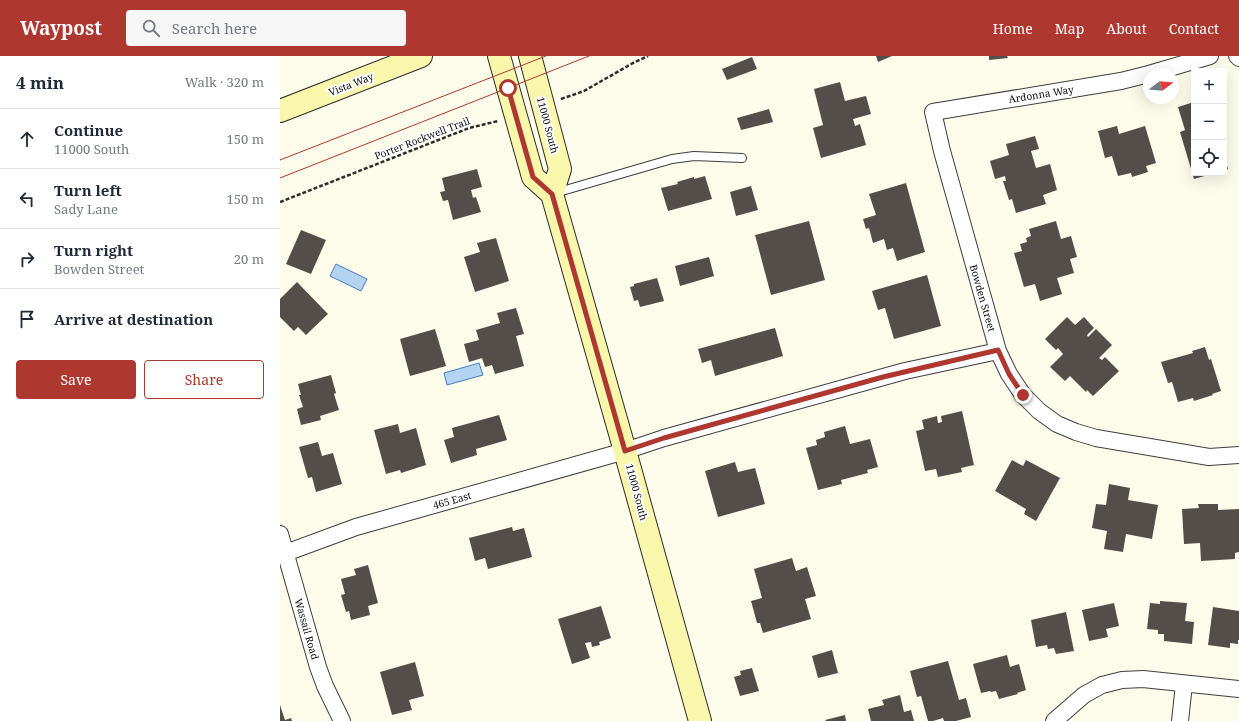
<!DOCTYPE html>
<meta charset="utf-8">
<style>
body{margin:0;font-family:"Noto Serif",serif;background:#f6f6f7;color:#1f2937}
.controls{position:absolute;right:12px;top:12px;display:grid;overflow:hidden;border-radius:4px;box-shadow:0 4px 16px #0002}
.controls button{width:36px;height:36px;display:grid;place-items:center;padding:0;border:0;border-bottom:1px solid #e0e1e3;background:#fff;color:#1f2937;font:20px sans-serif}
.compass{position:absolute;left:863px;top:12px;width:36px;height:36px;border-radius:50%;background:#fff;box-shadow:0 4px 16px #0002;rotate:74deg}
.stop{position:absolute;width:12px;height:12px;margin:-9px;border:3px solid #ae3830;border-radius:50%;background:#fff}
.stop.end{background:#ae3830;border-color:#fff;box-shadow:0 1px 4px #0008}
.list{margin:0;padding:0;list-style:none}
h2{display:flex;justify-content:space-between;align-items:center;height:52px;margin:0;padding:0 16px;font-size:17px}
h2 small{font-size:13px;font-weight:400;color:#747a83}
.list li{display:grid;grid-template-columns:26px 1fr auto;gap:12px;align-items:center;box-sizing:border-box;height:60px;padding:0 16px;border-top:1px solid #e0e1e3}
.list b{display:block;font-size:15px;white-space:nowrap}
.list p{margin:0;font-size:13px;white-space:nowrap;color:#747a83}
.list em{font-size:13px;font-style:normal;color:#747a83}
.actions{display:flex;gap:8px;padding:12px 16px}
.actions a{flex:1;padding:9px 0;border:1px solid #ae3830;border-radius:4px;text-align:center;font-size:14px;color:#ae3830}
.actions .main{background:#ae3830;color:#fff}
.icon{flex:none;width:22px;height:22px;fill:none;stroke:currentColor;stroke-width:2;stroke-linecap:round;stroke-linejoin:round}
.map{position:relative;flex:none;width:959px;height:665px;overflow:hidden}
header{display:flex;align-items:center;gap:24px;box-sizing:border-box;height:56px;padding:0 20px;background:#ae3830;color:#fff}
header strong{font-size:19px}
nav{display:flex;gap:22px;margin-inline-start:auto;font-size:14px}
.search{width:280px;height:36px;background:#f6f6f7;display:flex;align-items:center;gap:10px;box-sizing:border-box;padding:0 14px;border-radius:4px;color:#747a83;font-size:15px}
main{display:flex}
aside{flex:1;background:#fff}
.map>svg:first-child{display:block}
.water{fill:#b4d3f0;stroke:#4280c0}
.building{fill:#534e49}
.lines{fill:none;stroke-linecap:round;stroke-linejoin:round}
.lane-casing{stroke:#3e3e3e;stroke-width:10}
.street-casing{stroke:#3e3e3e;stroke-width:18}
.secondary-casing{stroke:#2d2d2d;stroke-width:24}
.path{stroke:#2d2d2d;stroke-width:2.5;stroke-dasharray:4 2;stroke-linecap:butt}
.lane{stroke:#fff;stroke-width:8}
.street{stroke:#fff;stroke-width:16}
.secondary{stroke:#f8f7ac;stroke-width:22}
.tram{stroke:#ae3830;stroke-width:1}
.route{stroke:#ae3830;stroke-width:5}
.labels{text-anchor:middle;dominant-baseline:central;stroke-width:4;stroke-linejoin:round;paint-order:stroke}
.street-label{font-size:10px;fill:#0b0b0b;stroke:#fff}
</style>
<header>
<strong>Waypost</strong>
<div class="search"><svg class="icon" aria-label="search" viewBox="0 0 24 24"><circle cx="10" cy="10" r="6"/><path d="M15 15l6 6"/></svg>Search here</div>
<nav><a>Home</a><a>Map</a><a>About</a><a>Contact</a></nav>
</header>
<main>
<aside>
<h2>4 min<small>Walk · 320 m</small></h2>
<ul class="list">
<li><svg class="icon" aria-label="ahead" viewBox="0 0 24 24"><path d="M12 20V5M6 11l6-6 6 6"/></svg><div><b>Continue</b><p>11000 South</p></div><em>150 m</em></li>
<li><svg class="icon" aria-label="left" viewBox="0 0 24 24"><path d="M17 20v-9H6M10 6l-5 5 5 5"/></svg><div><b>Turn left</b><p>Sady Lane</p></div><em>150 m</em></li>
<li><svg class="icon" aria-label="right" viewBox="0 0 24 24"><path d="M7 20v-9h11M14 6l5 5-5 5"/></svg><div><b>Turn right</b><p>Bowden Street</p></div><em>20 m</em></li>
<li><svg class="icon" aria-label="arrive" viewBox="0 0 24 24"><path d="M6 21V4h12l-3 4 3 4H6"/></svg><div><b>Arrive at destination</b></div></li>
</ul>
<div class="actions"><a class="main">Save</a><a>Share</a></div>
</aside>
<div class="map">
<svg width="959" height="665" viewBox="0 0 959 665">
<rect width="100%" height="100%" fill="#fdfceb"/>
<!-- water -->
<path class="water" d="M56,208L87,223L81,235L50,220Z
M199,307L203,319L167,329L164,317Z"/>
<!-- building -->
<path class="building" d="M596,0H612L598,6Z
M709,0H727L728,2L709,4Z
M472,1L477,13L447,24L442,13Z
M560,26L565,45L586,40L591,58L573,63L575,70L580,68L586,89L541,102L533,72L543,69L534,33Z
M914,46V117H935L914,123L900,76L905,74L898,51Z
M489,53L493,66L461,74L457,62Z
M837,70L839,78L865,70L876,107L866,110L868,116L852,121L851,117L838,120L832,100L825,102L818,75Z
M755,80L759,93L751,95L756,112L770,108L777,134L763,139L766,148L736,157L732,143L729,144L723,125H726L725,120L715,123L710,105L729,99L726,88Z
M944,100L948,113L944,115Z
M197,113L202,131L191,134L193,142L196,141L201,156L173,164L168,144L163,145L160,136L165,135L162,122Z
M425,120L432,143L388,155L381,132L398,128L397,126L414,121V123Z
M626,127L645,196L617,205L613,192L607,194L604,183L593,187L589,172L586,173L583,163L596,159L589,138Z
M471,130L478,154L456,160L450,136Z
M529,165L545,224L491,239L475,179Z
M776,165L781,183L791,180L797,201L790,203L794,217L777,222L782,238L760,245L755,228L744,231L734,197L742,195L740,188L747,186L746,182L751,180L749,173Z
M21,174L46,184L31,218L6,208Z
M216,182L229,225L195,236L184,201L200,196L197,187Z
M429,201L434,220L400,230L395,210Z
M647,219L661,270L614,283L605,252L598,254L592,235Z
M377,222L384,245L360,251L358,244L354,245L350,231L354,230V228Z
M17,226L48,258L26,279L18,271L14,275L0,261V243Z
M236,252L244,278L236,280L244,310L215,318L212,309L205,311L202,302L189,306L184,288L199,284L196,274L220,267L217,257Z
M787,261L795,269L804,261L814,272L807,279L808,281L816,273L832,289L819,302L822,304L825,301L839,315L813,340L807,334L806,336L790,320L785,325L770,311L783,298L778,292L776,294L765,283Z
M495,272L503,300L435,320L431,304L422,307L418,293Z
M155,273L166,310L130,320L120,283Z
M925,291L929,304L931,303L941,335L932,338L933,339L914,345L913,342L898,346L892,326L888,327L881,306L913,297L912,295Z
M51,319L56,337L54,338L59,354L40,360L41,364L21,369L17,353L23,351L19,339H21L18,328Z
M682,355L694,409L681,412L682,416L658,421L656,413L645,415L636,375L644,373L642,364L657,360L658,367L662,366L661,360Z
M219,359L227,384L196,393L197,399L171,407L164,384L174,381L172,372Z
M118,368L120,377L136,372L146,409L121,417L120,414L106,418L94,374Z
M565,370L570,388L590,383L598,411L587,414L588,417L561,424L562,428L538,434L526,392L537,389L536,384L545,381L544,376Z
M38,386L42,400L53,397L62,428L36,436L32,421L28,422L19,391Z
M732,404L743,410L746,404L780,422L756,465L744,458L746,453L715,435Z
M455,406L458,416L475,412L485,448L438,461L425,415Z
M829,428L850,432L848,444L878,449L872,483L846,478L843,496L824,493L827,475L812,472L816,448L826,449Z
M918,448H938V454L959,453V496L955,497V503L921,505L920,487L904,488L902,453L919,452Z
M232,471L233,475L244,472L252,501L208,513L205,502L195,505L189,482Z
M512,502L516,515L527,511L536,540L525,543L531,563L483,577L480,567H477L471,545L482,542L474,513Z
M88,509L98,547L88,550L90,559L71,564L69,555L66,556L61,539L65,538L61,523L76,519L74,513Z
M880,545L907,547L905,565L914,566L912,588L884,585V578H878V574L867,573L870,547L880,548Z
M834,547L839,570L826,573L828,581L809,585L802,554Z
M321,550L331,582L319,586L320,589L312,591L311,586L305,587L310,602L292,608L278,563Z
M933,551L959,555V584H958V588L950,587V592L928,589Z
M786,556L794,595L776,598L774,592L768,593L767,589L756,591L751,564Z
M552,594L558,617L538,622L532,600Z
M727,599L730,611L739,608L746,634L737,637L738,638L719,643L716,635L711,636L710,635L701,637L693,608Z
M668,605L679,644L686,642L691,661L676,665H664L663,662L653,665H648L641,640L637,641L630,615Z
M135,606L144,640L129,644L132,654L112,659L100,616Z
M472,612L479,635L460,640L454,621L461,619L460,615Z
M620,639L624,656L631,654L634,665H591L588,653L604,649L602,644Z
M0,649L5,664L11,662L12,665H0Z
M565,659L566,665H546L545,664Z"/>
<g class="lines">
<defs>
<path id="lane" d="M275,137L392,103L414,100L462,102"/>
<path id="street" d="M957,0L959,2
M869,18L841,25L653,56L662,95L718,295L729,318L743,339L759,355L777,368L796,376L816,382L929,401L959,399
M869,18L930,0
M0,478L38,611L45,630L62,665
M0,499L76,471L345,395L384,382L625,315L718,295
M774,665L804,639L822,629L842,624L863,623L959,633
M900,665L904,628"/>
<path id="secondary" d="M219,0L253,121L272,138L345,395L420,665
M250,0L280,113L272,138
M0,55L141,0"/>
</defs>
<!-- lane casing -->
<use href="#lane" class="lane-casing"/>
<!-- street casing -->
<use href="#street" class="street-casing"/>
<!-- secondary casing -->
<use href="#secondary" class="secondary-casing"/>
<!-- path -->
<path class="path" d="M281,43L304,35L353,7L368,0
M0,146L189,72L218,65"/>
<!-- lane -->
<use href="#lane" class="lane"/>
<!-- street -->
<use href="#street" class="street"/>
<!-- secondary -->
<use href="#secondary" class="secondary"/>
<!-- tram -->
<path class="tram" d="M0,104L266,0
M0,122L309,0"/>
</g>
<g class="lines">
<!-- route -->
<path class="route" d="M228,32L253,121L272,138L345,395L384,382L603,321L718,294L729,318L743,339"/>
</g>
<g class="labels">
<!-- street labels -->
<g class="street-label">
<text transform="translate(71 28) rotate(-21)">Vista Way</text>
<text transform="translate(761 38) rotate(-9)">Ardonna Way</text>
<text transform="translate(268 69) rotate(75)">11000 South</text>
<text transform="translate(142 82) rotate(-21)">Porter Rockwell Trail</text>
<text transform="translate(703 242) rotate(74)">Bowden Street</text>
<text transform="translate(357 436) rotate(75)">11000 South</text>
<text transform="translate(172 444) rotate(-16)">465 East</text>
<text transform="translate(27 573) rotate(74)">Wassail Road</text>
</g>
</g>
</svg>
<div class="controls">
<button>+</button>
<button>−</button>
<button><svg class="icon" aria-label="locate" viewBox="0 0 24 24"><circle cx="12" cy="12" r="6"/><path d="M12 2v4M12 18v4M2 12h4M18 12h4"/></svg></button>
</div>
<svg class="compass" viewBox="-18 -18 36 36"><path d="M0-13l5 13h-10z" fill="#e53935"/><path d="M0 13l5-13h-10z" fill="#747a83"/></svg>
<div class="stop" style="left:228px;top:32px"></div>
<div class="stop end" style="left:743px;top:339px"></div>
</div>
</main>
